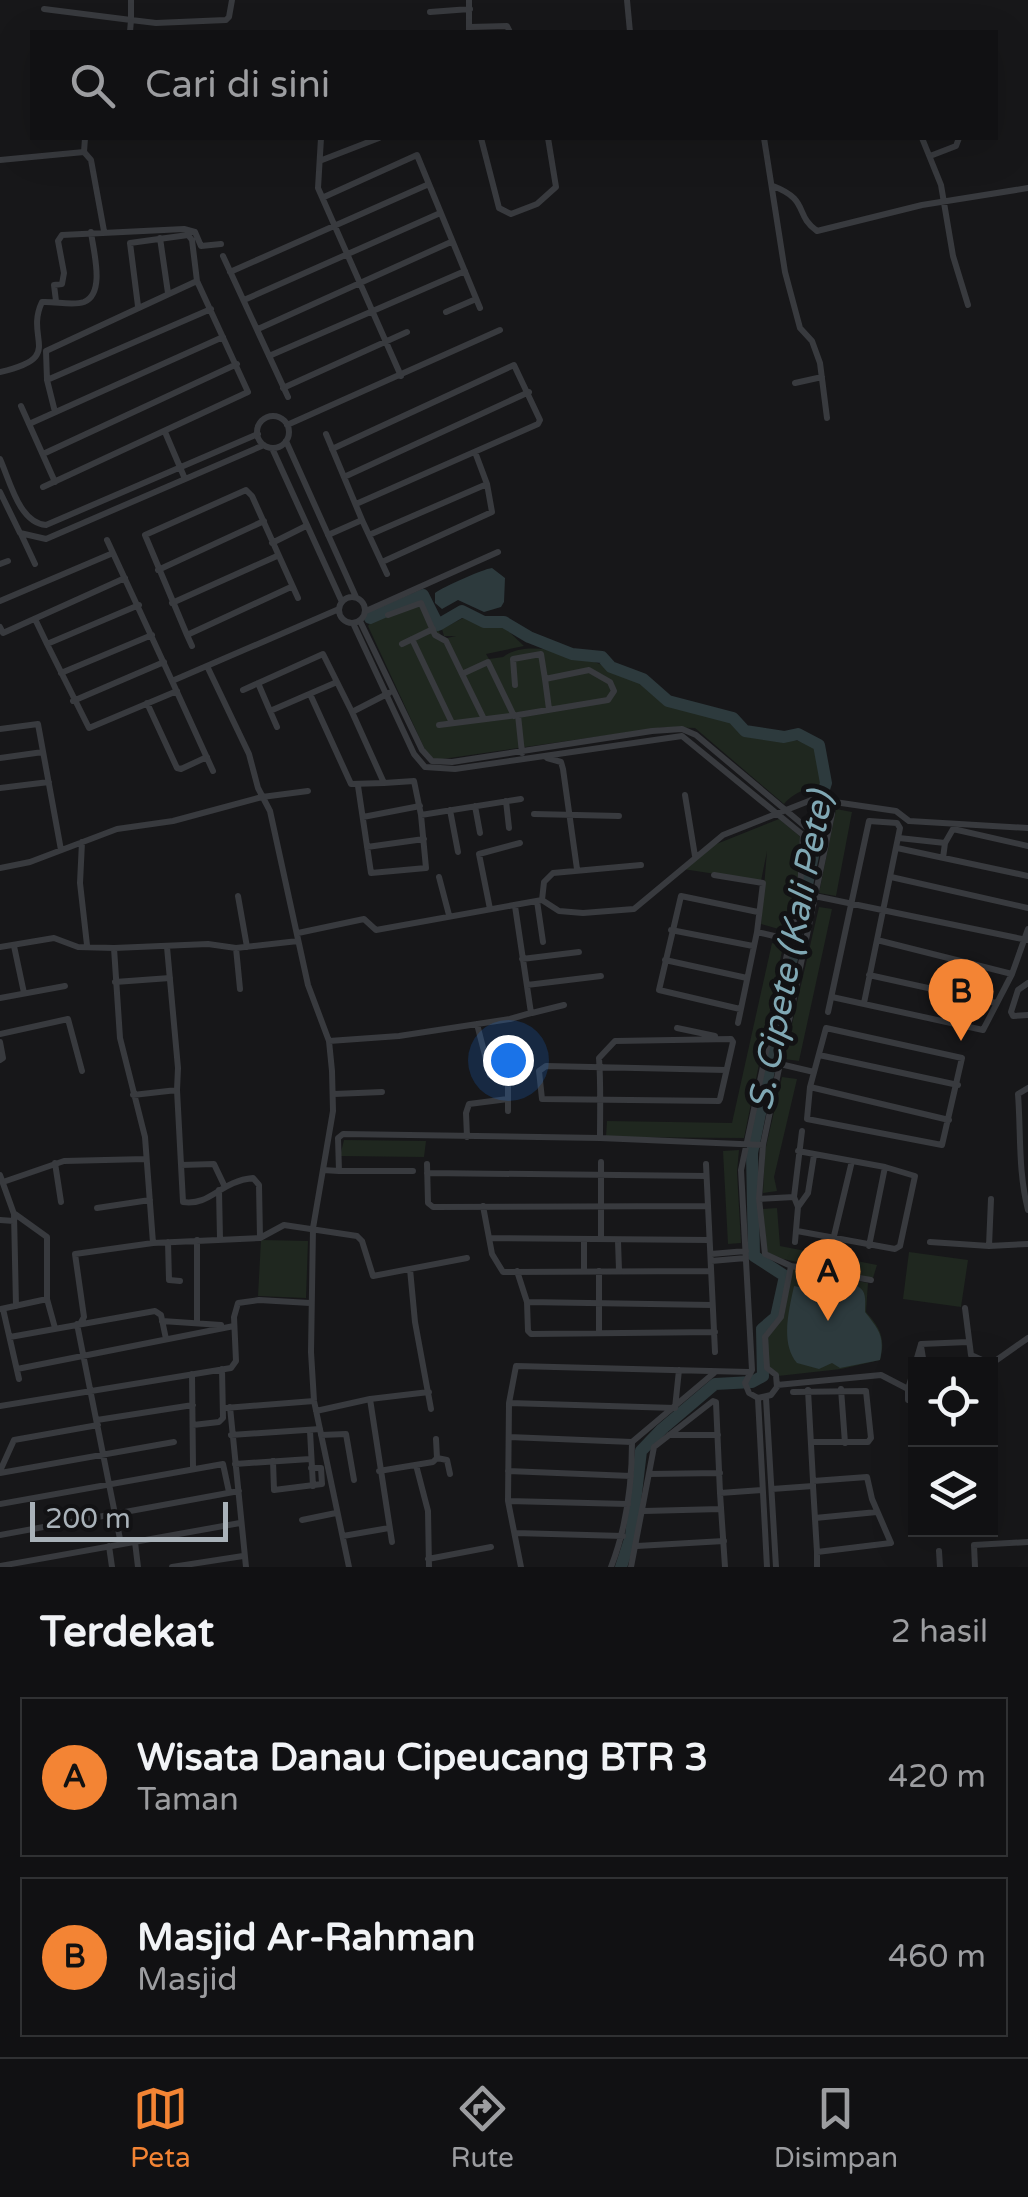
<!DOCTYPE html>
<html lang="id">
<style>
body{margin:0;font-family:"Varela Round",sans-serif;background:#1a1a1c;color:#f1f3f6}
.controls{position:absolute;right:30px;bottom:30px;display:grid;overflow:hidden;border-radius:0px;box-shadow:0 10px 40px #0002}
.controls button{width:90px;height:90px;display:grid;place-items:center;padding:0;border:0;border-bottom:2px solid #303133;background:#111113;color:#f1f3f6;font:50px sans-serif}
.scale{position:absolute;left:30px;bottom:25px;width:198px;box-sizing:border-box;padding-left:10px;border:5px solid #a9b2b9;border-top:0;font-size:28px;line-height:35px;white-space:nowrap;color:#a9b2b9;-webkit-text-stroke:8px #121214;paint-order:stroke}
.you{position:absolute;left:508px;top:1060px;width:35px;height:35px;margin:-25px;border:8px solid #fff;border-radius:50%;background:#1a73e8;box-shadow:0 0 0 15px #1a73e833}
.badge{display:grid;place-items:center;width:65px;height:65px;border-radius:50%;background:#f38434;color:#111;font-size:32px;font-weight:700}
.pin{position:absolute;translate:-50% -82px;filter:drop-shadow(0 2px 5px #0008)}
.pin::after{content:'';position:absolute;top:52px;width:35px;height:30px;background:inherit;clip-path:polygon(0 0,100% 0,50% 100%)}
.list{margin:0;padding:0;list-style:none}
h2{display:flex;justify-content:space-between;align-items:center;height:130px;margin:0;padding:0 40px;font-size:42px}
h2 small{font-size:32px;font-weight:400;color:#9c9da0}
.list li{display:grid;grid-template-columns:65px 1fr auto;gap:30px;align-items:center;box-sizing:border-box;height:160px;margin:0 20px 20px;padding:0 20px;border:2px solid #303133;border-radius:0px}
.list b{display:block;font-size:38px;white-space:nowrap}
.list p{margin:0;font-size:32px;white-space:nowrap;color:#9c9da0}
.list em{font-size:32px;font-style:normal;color:#9c9da0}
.icon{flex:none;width:55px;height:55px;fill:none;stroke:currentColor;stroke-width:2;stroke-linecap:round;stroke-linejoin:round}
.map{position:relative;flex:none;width:1028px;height:1567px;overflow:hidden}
.search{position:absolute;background:#111113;box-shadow:0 10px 40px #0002;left:30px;right:30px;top:30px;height:110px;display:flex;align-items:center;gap:25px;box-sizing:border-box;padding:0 35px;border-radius:0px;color:#9c9da0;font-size:38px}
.sheet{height:490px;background:#111113}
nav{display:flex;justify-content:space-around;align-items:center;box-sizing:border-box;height:140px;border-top:2px solid #303133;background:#111113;font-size:28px;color:#9c9da0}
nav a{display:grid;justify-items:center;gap:5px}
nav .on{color:#f38434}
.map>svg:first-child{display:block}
.green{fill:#1f271f}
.water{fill:#2d3a3d}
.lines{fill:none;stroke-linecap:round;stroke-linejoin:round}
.river{stroke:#2d3a3d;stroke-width:12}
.street{stroke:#383a3e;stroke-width:6}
.labels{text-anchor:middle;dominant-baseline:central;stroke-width:10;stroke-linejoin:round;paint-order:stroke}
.water-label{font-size:35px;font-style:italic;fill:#80a8b4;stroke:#121214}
</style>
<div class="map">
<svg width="1028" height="1567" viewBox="0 0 1028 1567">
<rect width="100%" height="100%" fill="#171719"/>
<!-- green -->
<path class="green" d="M422,600L443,639L456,636H444L442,629L465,617L486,628L503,626L524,646L486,654L489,659L503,657C534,632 615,668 647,686C656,691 662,700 672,705C689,712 717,712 732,720C739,725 741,732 749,734C773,741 795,736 816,747L824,783L820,790C807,786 792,794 784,804L695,728L665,727L436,760L427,754L368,626L371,621Z
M836,809L852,812L836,896L819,893Z
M779,819L802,838L800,882L789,932L761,924L767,851L761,881L683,869L714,845Z
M819,907L832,909L799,1061L784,1059Z
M772,943L783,946L744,1138L606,1137L607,1121L732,1123Z
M782,1077L797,1079L774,1177L777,1191L763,1193L765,1151Z
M344,1140L426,1141L424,1157L340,1156Z
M739,1150L737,1172L741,1243L728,1244L723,1151Z
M777,1208L780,1246L877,1265L873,1278L783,1259L767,1252L763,1209Z
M261,1240L308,1241L306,1298L258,1296Z
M909,1252L968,1260L961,1307L903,1299Z
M792,1268L868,1283L866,1312C880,1328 886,1338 880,1360L841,1369L778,1376L768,1366L767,1337L784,1317Z"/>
<!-- water -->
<path class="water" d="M492,568L505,578L504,602L501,607L484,612L458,600L442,609L435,603V593C443,587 483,569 492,568Z
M851,1284C868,1288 865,1298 865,1312C879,1330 885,1336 880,1360L840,1368L832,1363L819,1369L797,1363C780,1343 789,1310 794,1286L825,1292Z"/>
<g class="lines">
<!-- river -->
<path class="river" d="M370,618L423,595L438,625L462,611L484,622H504L529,637L572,654L602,657L611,667L643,679L668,701L733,718L745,731L784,737L798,734L819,745L826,783L814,820L815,846L752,1153L754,1256L785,1276L776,1317L762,1329L763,1376L752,1382L715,1384L662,1429L641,1451L631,1536L621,1567"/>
<!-- street -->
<path class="street" d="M469,0V32
M627,0L630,32
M44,9L131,20V0
M430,12L470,9
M470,27L507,26L510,32
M130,32L131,20L156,23L226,20L229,17L232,0
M321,138L318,188L401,376
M481,138L499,208L511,214L537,204L556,187L548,138
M764,138L785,272L800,328L812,341L820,363L827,418
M922,138L941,185L953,256L968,305
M84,152L85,138
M930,156L956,146L959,138
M0,160L84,152L91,160L104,231
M322,160L379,138
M773,186C810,200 794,215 817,231L922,205L1028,188
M324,197L417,155L480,308
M160,238L168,293
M223,256L288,397
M230,272L429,184
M244,300L438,214
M56,301L54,285L62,284L64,273L58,241L62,235L184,229L195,232L201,246L221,244
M446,312L476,299
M258,329L451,242
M269,356L465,271
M0,372C66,357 24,340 42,302C55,301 72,306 84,302C106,293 93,250 91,232
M47,380L211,309
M795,383L822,377
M283,388L407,332
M21,406L55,482
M55,412L47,380L46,351L197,281
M257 432a16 16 0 1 1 32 0a16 16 0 1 1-32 0Z
M29,424L223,337
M287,425L500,330
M165,432L185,479
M326,434L362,520
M286,441L356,597
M272,448L342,602
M332,449L514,365L540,420L538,424L356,504
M43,454L237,364
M0,459C10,481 19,523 46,525L258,434
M344,477L529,392
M43,487L248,392L197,281L192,240L188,235L130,243L138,306
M0,492L20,533L46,539L264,445
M21,534L35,564
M328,535L362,520L387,574
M369,535L487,484
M107,540L172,681
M272,543L306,526
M382,562L492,512L487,484L475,452
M0,564L8,561
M158,570L264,521
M339 610a13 13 0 1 1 26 0a13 13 0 1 1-26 0Z
M0,601L113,553
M172,603L277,556
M139,605L47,644L89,728L177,691
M366,611L498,552
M388,615L421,603L435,635L446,641L462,674
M35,619L47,644
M360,621L422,750L432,761L452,762L652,731L682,729L696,735L826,844L763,1145L759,1199L765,1254L791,1266L871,1280
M353,623L414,754L425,767L455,769L682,736L803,835L800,893L741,1170L752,1370L745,1383L749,1393L758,1398L771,1395L777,1387L776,1375L767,1368L765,1337L781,1317L791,1266
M0,627L3,633L125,578
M187,635L145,535L246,490L252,496L298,598
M412,639L452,723
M402,644L433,629
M192,646L187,635L291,587
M207,666L249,754L258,788L270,811L308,985L329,1041L332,1071L333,1111L313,1228L311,1352L314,1401L349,1567
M61,673L152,635
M545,679L549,709
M258,683L270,711L337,682
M515,685L513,659L541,654L545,679L589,670L610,682L614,691L608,700L518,715
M243,690L323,654L352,712L389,693
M310,694L351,784L384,783L352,712
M73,701L164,662
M147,703L177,768L181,769L207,757
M270,711L277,727
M483,717L462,674L488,662L514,716
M439,725L518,715L522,753
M0,729L38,724L61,850
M0,758L43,752
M547,758L561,762L563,769L577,869
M213,771L172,681L339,609
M358,786L371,873L426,868L421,815L414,781L384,783
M0,788L49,782
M685,795L695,856
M506,801L509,828
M475,806L480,833
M450,810L458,852
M534,814L619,816
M421,815L521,799
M363,817L420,806
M899,838L945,843
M82,842L80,883L87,945
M826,844L832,814
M367,847L424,839
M897,848L1028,876
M943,858L945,843L953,829L1028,846
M0,868L30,862L117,829L173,821L262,797L308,791
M714,875L763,883L757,932
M439,877L449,915
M891,877L1028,908
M800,893L1027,940
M238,896L247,947
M542,900L544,882L553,873L641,865
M537,901L543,942
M490,909L479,854L520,843
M671,930L753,946
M298,933L364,919L376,930L542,900L559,911L583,913L634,909L723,835L814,799L896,811L909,821L1028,828
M877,940L1012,974
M14,946L24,993
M0,947L54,938L78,947L114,948L208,944L236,948L298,941
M114,948L120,1038L145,1137L153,1243L260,1238L284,1225L357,1236L362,1241L373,1276L467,1258
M236,948L240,989
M522,959L579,952
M665,960L747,978
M869,975L996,1003
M115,982L170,978
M1028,983L1018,990L1011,1012L1013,1016L1028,1015
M527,985L601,976
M832,997L983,1030L1012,974L1028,929
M0,998L65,986
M740,1009L659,990L681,896L758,912
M828,1012L869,821L897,823L900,828L864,1003
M532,1013L564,1005
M738,1023L757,932L791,940
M477,1024L490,1075
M677,1028L715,1036
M826,1028L962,1058L942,1145L807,1119L810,1087Z
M0,1034L68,1019L82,1071
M329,1041L399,1036L510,1019L531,1013L515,906
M0,1042L3,1058L0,1060
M819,1055L958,1085
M780,1064L814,1072
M810,1087L949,1120
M1028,1088L1018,1094C1021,1133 1018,1171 1028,1210
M177,1090L183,1202C211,1206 220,1181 253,1178L259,1185L260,1238
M334,1094L382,1092
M133,1095L177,1090L178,1068L167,947
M508,1111V1086
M467,1137L466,1113L469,1104L508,1099
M600,1138C600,1111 601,1084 599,1058L615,1041L731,1039L733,1042L720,1099L719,1101L542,1099L539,1071L546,1066L726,1070
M601,1162V1239
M55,1163L61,1202
M427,1164L428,1203L433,1207L707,1206
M706,1164L715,1352
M181,1165L214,1164L224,1185
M323,1170L339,1171L338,1138L343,1134L600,1138L763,1145
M339,1171H413
M427,1173L706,1176
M0,1175L14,1214L16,1306
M3,1182L64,1161L146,1159
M219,1190L220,1239
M759,1199L794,1197
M483,1206L492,1254L503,1272L711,1271
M798,1207L808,1193L814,1155
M97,1208L150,1200
M15,1214L47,1237V1299L55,1328
M0,1220L14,1221
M797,1231L895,1249L900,1246L915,1176L885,1167L798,1151
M491,1238L709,1240
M584,1239V1270
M833,1240L852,1161
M618,1241L619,1270
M168,1242L169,1280L180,1281
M795,1242L798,1207L794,1197L802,1131
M930,1242L989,1246L1028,1244
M869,1246L885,1167
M989,1246L991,1199
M711,1254L746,1251
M711,1261L746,1258
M410,1269L415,1322L431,1409
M517,1271L527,1302L528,1331L531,1334L715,1332
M527,1302L712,1305
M965,1308L971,1355L991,1364
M1,1309L47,1299
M3,1309L19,1379
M162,1321L221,1325
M197,1323V1240
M77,1324L121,1544
M80,1324L84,1317L75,1254L153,1243
M599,1333V1271
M10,1337L155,1311L161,1315L166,1339
M921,1344L968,1342
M921,1346L924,1364
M991,1364L1028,1338
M17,1369L234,1326
M192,1374L193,1467
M777,1385L881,1375L908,1389
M841,1389L845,1443
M808,1390L813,1481
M793,1392L866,1391L871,1438L868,1442H812
M766,1398L776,1567
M370,1399L392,1542
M758,1399L767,1567
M916,1402L908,1400V1389L921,1344
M509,1403L675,1408L679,1370
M0,1406L231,1368L236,1361L234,1317L238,1303L259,1300L310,1303
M230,1407L246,1567
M225,1408L314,1401
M316,1411L370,1399L429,1392
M97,1420L193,1405
M193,1425L219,1422L223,1418L222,1369
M310,1431L313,1486
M231,1435L320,1429
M321,1435L346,1434L354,1480
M669,1435H718
M509,1437L632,1442
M437,1458L447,1460L450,1474
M273,1461L274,1490L322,1484L321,1468H311
M235,1464L310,1459
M416,1465L428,1511L429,1567
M0,1471L14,1440L98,1425
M379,1471L433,1462L437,1458L436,1439
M508,1471L631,1476
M0,1473L174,1442
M649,1474L720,1473
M772,1489L813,1486V1481L867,1477L872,1499L891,1543L817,1552L813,1486
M720,1493L725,1567
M508,1501L628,1504
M0,1504L223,1464L229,1492
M644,1511L721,1509
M815,1518L877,1512
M302,1520L336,1513
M515,1533L623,1536
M0,1535L239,1491
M343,1536L389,1528
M135,1542L138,1567
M109,1546L112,1567
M637,1546L724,1541
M939,1551L940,1567
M817,1552V1567
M428,1559L491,1547
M0,1566L240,1523
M172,1567L243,1556
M521,1567L508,1501L509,1403L516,1366L749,1372
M611,1567C627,1526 632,1485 632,1442L714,1373
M631,1567L654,1447L713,1401L716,1402L720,1493L762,1490
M975,1567L974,1545L1028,1542"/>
</g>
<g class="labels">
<!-- water labels -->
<g class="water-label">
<text transform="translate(791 951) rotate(-79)">S. Cipete (Kali Pete)</text>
</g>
</g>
</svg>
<div class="controls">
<button><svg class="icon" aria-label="locate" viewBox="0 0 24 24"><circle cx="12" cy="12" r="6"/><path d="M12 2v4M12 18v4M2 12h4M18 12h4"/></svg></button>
<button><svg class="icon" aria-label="layers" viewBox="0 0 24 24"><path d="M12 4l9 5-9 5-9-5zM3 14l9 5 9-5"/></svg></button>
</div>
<div class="scale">200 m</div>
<div class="you"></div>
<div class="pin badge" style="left:828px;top:1321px">A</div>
<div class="pin badge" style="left:961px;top:1041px">B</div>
<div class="search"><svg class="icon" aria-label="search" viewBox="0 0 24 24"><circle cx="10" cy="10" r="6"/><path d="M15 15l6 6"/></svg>Cari di sini</div>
</div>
<section class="sheet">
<h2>Terdekat<small>2 hasil</small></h2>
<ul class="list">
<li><span class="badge">A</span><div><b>Wisata Danau Cipeucang BTR 3</b><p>Taman</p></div><em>420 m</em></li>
<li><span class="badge">B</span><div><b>Masjid Ar-Rahman</b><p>Masjid</p></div><em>460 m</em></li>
</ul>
</section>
<nav>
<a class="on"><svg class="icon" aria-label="map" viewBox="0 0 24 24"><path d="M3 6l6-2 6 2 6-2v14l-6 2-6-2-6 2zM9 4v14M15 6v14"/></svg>Peta</a>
<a><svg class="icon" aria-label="directions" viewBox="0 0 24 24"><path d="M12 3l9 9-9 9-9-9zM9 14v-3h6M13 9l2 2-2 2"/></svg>Rute</a>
<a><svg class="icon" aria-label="saved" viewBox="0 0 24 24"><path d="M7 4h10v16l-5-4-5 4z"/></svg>Disimpan</a>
</nav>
